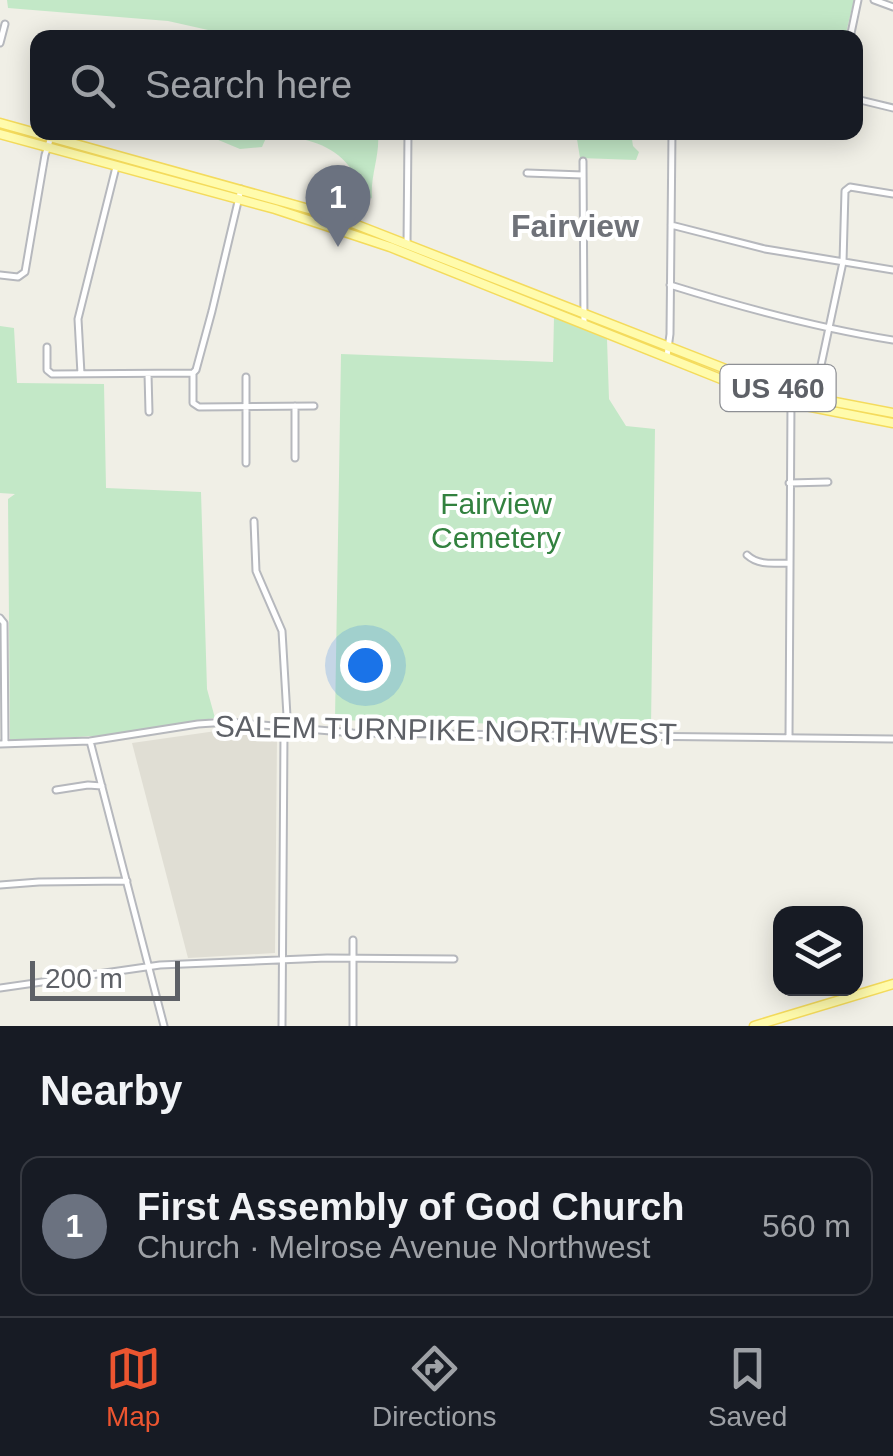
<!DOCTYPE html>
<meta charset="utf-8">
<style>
body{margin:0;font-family:Helvetica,sans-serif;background:#20242c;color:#f1f3f6}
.controls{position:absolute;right:30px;bottom:30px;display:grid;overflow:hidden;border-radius:20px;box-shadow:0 5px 25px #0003}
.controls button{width:90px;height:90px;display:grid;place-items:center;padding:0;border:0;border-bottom:2px solid #363941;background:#171b24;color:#f1f3f6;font:50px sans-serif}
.scale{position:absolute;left:30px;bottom:25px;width:150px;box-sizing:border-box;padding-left:10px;border:5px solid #5e6167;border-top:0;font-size:28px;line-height:35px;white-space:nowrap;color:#5e6167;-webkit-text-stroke:8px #fff;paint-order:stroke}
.you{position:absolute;left:365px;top:665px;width:35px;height:35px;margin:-25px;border:8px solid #fff;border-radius:50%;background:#1a73e8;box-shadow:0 0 0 15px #1a73e833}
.badge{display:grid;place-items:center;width:65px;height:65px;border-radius:50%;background:#ec5530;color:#fff;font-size:32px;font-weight:700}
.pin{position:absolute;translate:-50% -82px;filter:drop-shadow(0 2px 5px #0008)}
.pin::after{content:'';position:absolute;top:52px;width:35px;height:30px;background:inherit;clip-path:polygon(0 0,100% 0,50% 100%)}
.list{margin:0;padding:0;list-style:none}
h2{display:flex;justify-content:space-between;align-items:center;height:130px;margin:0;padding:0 40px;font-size:42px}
h2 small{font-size:32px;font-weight:400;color:#9ea1a6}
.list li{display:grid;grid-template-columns:65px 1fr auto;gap:30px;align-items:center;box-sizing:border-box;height:140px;margin:0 20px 20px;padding:0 20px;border:2px solid #363941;border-radius:20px}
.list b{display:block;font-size:38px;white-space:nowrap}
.list p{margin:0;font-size:32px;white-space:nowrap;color:#9ea1a6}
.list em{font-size:32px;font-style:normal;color:#9ea1a6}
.icon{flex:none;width:55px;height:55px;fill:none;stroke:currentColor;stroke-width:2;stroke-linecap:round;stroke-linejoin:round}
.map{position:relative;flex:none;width:893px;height:1026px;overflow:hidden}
.search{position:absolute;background:#171b24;box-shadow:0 5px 25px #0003;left:30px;right:30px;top:30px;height:110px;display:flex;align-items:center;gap:25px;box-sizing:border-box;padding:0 35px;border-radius:20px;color:#9ea1a6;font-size:38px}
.sheet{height:290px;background:#171b24}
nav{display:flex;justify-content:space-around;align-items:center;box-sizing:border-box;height:140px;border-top:2px solid #363941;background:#171b24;font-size:28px;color:#9ea1a6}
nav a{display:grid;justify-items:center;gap:5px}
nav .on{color:#ec5530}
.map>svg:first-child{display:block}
.education{fill:#e0ded4}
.green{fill:#c3e8c7}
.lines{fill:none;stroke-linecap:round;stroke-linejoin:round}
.minor-casing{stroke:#b6b8bd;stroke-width:9}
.major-casing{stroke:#f4db5c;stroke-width:11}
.minor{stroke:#fff;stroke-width:5}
.major{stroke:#fffbac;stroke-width:8}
.labels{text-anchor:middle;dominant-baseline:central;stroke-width:8;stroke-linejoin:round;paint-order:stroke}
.shield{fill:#fff;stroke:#8e9095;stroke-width:2.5}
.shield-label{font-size:28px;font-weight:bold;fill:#5e6167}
.park-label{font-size:30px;fill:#32813f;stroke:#fff}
.street-label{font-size:30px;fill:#5e6167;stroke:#fff}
.neighbourhood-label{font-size:32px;font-weight:bold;fill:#6f7279;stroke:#fff}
</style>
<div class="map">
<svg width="893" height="1026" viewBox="0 0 893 1026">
<rect width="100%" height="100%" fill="#f0efe6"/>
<!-- education -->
<path class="education" d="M216,731L277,736L275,953L188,958L132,743Z"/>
<!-- green -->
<path class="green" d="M7,0H854L845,37L225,38L217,32L168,21L8,8Z
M215,133H378C380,157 370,175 372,199C364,188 357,175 348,165C330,142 294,134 266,138L262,147L240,149L216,139Z
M576,133H631L633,146L639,152L636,160L580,158Z
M554,317L607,339L609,399L626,426L655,429L651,727L335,720L341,354L553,362Z
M0,326L14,328L17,383L104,384L106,488L201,492L207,689L215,718L110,735L10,741L8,499L15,494L0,493Z"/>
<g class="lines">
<defs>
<path id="minor" d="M874,0L893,7
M850,38L858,0
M0,43L5,24
M856,99L893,108
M583,161L584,324
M527,173L583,175
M241,189L212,311L196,370L193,373V403L199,407L314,406
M671,225L765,249L893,270
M407,245L408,132
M0,275L18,277L25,272L45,155L51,137
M670,285C744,308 817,328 893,340
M47,347V370L52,374L193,373
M667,356L670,334L672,132
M81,374L78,319L116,167
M148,374L149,412
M814,398L843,262L845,191L850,187L893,194
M295,458V406
M246,463V377
M789,483L828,482
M254,521L256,571L282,631L287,716L284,733L282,1026
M747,555C759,566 774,563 789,563
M0,618L4,623L5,744
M789,738L791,401
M90,741L164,1026
M0,744L90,741L198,724L228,722L353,733L893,739
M56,790L88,785L102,786
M0,885L39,882L127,881
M0,988L160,965L327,958L454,959
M353,1026V940"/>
<path id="major" d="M0,123L334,216L759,382L814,398L893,413
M0,134L275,209L390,247L731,383L806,406L893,423
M754,1026L893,984"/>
</defs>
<!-- minor casing -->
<use href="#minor" class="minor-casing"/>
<!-- major casing -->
<use href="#major" class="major-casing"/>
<!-- minor -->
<use href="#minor" class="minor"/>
<!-- major -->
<use href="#major" class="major"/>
</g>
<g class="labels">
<!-- shield labels -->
<rect class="shield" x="720.5" y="365" width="115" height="46" rx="8"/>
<g class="shield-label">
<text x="778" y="388">US 460</text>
</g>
<!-- park labels -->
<g class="park-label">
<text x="496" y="503">Fairview<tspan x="496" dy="34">Cemetery</tspan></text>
</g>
<!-- street labels -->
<g class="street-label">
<text transform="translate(446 730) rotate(1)">SALEM TURNPIKE NORTHWEST</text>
</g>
<!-- neighbourhood labels -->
<g class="neighbourhood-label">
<text x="575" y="226">Fairview</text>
</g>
</g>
</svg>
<div class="controls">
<button><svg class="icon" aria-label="layers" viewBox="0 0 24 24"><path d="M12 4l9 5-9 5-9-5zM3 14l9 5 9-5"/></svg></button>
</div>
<div class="scale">200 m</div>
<div class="you"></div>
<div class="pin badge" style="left:338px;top:247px;background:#6b7280">1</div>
<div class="search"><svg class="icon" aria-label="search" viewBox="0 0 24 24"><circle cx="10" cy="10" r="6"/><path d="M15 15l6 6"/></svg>Search here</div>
</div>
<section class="sheet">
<h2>Nearby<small></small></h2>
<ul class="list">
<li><span class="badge" style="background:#6b7280">1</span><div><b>First Assembly of God Church</b><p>Church · Melrose Avenue Northwest</p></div><em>560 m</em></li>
</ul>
</section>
<nav>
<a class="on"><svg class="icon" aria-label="map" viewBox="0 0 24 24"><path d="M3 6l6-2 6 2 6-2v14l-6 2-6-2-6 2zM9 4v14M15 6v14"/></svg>Map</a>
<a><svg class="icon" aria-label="directions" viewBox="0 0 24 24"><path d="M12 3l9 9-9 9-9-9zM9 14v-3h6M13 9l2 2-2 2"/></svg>Directions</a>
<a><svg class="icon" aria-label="saved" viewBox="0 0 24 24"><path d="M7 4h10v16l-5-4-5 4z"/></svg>Saved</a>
</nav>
